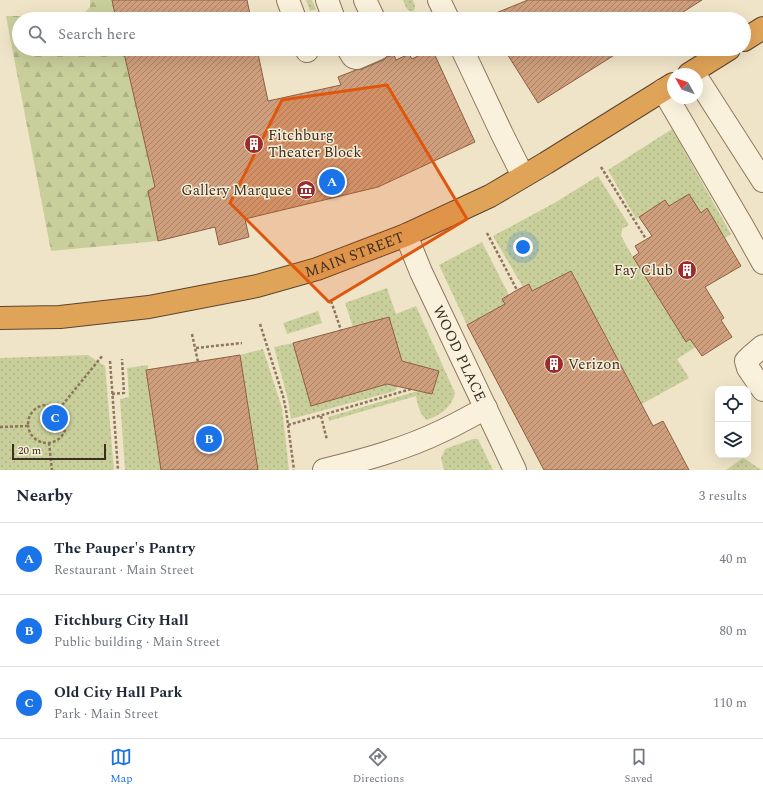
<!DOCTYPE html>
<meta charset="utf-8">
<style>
body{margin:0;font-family:Spectral,serif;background:#f6f6f7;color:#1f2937}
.controls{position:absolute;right:12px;bottom:12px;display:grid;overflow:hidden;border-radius:8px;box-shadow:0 4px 16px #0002}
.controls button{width:36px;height:36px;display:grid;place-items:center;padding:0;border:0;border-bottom:1px solid #e0e1e3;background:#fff;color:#1f2937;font:20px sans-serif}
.compass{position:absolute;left:667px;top:68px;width:36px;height:36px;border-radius:50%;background:#fff;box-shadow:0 4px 16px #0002;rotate:310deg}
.scale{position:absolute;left:12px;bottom:10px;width:94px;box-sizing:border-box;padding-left:4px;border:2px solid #3d2e20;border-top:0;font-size:11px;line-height:14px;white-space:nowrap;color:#3d2e20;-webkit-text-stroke:3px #f7eed8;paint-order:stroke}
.you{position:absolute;left:523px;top:247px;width:14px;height:14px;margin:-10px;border:3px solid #fff;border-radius:50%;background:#1a73e8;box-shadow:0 0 0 6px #1a73e833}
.badge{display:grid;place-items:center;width:26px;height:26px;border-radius:50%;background:#1a73e8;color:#fff;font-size:13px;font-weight:700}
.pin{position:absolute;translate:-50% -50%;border:2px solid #fff;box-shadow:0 1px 4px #0006}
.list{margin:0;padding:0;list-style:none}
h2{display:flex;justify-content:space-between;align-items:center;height:52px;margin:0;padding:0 16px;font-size:17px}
h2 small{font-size:13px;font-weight:400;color:#747a83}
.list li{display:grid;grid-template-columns:26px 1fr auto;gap:12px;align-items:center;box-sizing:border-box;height:72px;padding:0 16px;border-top:1px solid #e0e1e3}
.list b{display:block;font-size:15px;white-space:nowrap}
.list p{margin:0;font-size:13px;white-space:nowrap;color:#747a83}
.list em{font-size:13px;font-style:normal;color:#747a83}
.icon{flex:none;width:22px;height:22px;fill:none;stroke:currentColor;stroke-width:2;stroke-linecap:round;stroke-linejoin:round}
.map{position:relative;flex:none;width:763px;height:470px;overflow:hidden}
.search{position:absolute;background:#fff;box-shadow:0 4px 16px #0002;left:12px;right:12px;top:12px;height:44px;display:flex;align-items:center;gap:10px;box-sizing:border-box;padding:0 14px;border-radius:22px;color:#747a83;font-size:15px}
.sheet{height:268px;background:#fff}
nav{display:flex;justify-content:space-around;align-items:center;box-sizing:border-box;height:56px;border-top:1px solid #e0e1e3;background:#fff;font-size:11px;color:#747a83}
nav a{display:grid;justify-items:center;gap:2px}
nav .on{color:#1a73e8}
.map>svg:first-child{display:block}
.grass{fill:url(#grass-dots)}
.forest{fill:url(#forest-firs)}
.building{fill:url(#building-hatch);stroke:#8d5f41}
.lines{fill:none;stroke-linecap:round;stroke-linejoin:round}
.minor-casing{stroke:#8d765c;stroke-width:24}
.highway-casing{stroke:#5b4430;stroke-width:24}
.path{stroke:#8d765c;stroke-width:2.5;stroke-dasharray:3 2;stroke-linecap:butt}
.minor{stroke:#faf1dc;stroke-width:22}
.highway{stroke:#e0a458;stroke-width:22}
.marked{fill:#df570d;fill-opacity:0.2;stroke:#df570d;stroke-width:3;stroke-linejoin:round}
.labels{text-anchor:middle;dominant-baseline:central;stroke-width:3;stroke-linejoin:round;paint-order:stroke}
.poi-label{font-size:15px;fill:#3d2e20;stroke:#f7eed8;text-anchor:start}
.street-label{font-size:15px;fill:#3d2e20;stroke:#f7eed8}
</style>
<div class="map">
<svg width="763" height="470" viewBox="0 0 763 470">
<defs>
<pattern id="grass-dots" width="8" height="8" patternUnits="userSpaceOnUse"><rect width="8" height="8" fill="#c9cf9b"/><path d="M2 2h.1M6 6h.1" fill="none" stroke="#aeb285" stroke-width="1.8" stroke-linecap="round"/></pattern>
<pattern id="forest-firs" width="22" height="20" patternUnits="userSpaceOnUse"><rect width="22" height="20" fill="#c9cf9b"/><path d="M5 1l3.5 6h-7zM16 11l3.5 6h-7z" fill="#aeb285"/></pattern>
<pattern id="building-hatch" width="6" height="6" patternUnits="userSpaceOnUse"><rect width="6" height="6" fill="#cf9f7d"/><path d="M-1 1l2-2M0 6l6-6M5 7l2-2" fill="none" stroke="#a98266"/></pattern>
</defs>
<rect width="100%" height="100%" fill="#f0e4c8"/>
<!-- grass -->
<path class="grass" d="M306,0H312L316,9L310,11Z
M403,0H413L415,6L414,11C407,13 405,5 403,0Z
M672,129L731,234L719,242L718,226L707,209L701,213L689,194L669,206L665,201L636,219L608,170Z
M598,176L629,225L622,229L621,236L633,257L686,341L691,339L696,347L677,359L689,378L642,404L571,271L532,291L529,284L523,287L493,236L556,202Z
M482,242L509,295L502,298L505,304L467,325L439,265Z
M387,288L396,314L416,306L455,393C452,407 440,415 427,420C419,414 418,405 416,396L329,421L328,417L418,391L432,393L439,371L402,361L389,317L353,327L345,303Z
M318,311L322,323L287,334L283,323Z
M293,343L311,406L387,384L398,386L395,391L291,419L288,400L274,347Z
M263,349L282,408L289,470H258L240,355Z
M88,355L105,366L114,470H0V358Z
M148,365V369L146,370L161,470H125L120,399L129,397L127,368Z
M473,439H478L493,470H444L441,458L443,454L445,449Z
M743,458L762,470H726Z"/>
<!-- forest -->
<path class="forest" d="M90,0H112L116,19H19V49H123L155,187L148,191L158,241L51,251L6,16H81L90,7Z"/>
<!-- building -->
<path class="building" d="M112,0H247L251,19H116Z
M528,0H702L672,19H493L491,15Z
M123,49H257L268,101L341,85L338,77L356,70L362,69L383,60L387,57L394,55L396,60L409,54L412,59L432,49L475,142L378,187L245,219L249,237L219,245L215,227L158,241L148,191L155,187Z
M504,49H624L538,103Z
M689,194L701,213L707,208L741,266L705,287L724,318L721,320L732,337L702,356L690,339L686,342L633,257L639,253L635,246L652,236L639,217L665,200L669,206Z
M571,271L653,426L663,421L689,470H544L467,325L505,304L502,299L517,290L529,284L532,291Z
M389,317L402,361L439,371L432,394L387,384L311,406L293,343Z
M240,355L258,470H161L146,370Z"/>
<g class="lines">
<defs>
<g id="minor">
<path d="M288,0L295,19"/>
<path d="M327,0L334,19"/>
<path d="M365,0L374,19"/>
<path d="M439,0L448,19"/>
<path d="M306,49L307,51"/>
<path d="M348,49L353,57L357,58L378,49"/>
<path d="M462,49L502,134L523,176"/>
<path d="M697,78L763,181"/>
<path d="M663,90L743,227L763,263"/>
<path id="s1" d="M406,235L421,272L515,470"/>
<path d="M763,346L750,357L746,361L748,368L763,390"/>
<path d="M324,470C364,460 405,449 442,431C457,424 471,416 486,408"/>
</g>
<g id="highway">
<path d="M744,40L763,28"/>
<path d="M689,74L729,49"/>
<path id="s2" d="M0,318L60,317L149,307L257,286L317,269L406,235L490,196L546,163L673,84"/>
</g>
</defs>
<!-- minor casing -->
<use href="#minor" class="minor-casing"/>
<!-- highway casing -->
<use href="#highway" class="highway-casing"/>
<!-- path -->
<path class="path" d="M601,167L646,239
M487,233L517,290
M331,301L341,330
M260,324L283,396L286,410L294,470
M192,334L198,362
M196,348L242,343
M110,361L118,470
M112,394L124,393L122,359
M28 424a19 19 0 1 1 38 0a19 19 0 1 1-38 0Z
M59,409L103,355
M321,416L327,440
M288,425L411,389
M0,427L28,426
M49,443L52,470"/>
<!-- minor -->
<use href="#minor" class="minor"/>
<!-- highway -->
<use href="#highway" class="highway"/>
</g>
<!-- marked area -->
<path class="marked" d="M387,85L467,219L329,302L230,203L282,100Z"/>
<!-- icons -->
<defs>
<symbol id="building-disc" viewBox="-11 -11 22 22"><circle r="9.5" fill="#9e2a2b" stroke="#f7eed8"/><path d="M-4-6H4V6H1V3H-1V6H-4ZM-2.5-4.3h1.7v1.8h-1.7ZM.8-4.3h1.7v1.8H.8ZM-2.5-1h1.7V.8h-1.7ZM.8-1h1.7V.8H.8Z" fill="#fff"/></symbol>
<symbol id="museum-disc" viewBox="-11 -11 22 22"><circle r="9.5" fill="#9e2a2b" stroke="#f7eed8"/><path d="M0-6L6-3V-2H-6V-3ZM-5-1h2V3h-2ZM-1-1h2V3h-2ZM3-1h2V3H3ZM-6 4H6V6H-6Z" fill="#fff"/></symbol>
</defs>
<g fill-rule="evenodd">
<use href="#building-disc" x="243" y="133" width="22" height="22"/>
<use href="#museum-disc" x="295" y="179" width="22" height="22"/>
<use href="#building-disc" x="676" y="259" width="22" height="22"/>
<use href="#building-disc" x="543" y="353" width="22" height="22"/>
</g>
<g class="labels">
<!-- poi labels -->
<g class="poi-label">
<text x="268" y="135">Fitchburg<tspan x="268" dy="17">Theater Block</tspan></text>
<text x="292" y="190" text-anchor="end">Gallery Marquee</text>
<text x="673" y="270" text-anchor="end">Fay Club</text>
<text x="568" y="364">Verizon</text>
</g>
<!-- street labels -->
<g class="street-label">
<text stroke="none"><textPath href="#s2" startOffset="362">MAIN STREET</textPath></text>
<text stroke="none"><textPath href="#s1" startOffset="130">WOOD PLACE</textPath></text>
</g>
</g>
</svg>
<div class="controls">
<button><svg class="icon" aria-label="locate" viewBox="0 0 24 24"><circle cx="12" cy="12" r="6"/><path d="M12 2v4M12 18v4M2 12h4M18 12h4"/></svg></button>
<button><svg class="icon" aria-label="layers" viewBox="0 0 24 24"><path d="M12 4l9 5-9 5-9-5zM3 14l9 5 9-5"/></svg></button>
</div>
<svg class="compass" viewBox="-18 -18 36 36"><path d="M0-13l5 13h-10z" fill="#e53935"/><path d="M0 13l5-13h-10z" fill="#747a83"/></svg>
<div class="scale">20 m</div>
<div class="you"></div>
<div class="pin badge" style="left:332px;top:182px">A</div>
<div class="pin badge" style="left:209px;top:439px">B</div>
<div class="pin badge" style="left:55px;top:418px">C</div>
<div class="search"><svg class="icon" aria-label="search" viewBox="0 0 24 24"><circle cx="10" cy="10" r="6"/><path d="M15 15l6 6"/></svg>Search here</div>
</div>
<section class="sheet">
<h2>Nearby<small>3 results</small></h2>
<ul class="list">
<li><span class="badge">A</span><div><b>The Pauper's Pantry</b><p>Restaurant · Main Street</p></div><em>40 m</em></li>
<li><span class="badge">B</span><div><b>Fitchburg City Hall</b><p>Public building · Main Street</p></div><em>80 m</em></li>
<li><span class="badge">C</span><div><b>Old City Hall Park</b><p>Park · Main Street</p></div><em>110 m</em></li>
</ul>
</section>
<nav>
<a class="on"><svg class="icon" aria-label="map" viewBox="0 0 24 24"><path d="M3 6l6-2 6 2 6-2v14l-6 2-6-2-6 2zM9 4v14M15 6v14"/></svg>Map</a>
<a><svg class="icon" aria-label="directions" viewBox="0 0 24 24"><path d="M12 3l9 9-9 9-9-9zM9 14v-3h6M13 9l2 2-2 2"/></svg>Directions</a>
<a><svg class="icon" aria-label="saved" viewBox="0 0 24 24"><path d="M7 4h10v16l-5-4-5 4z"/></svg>Saved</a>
</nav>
